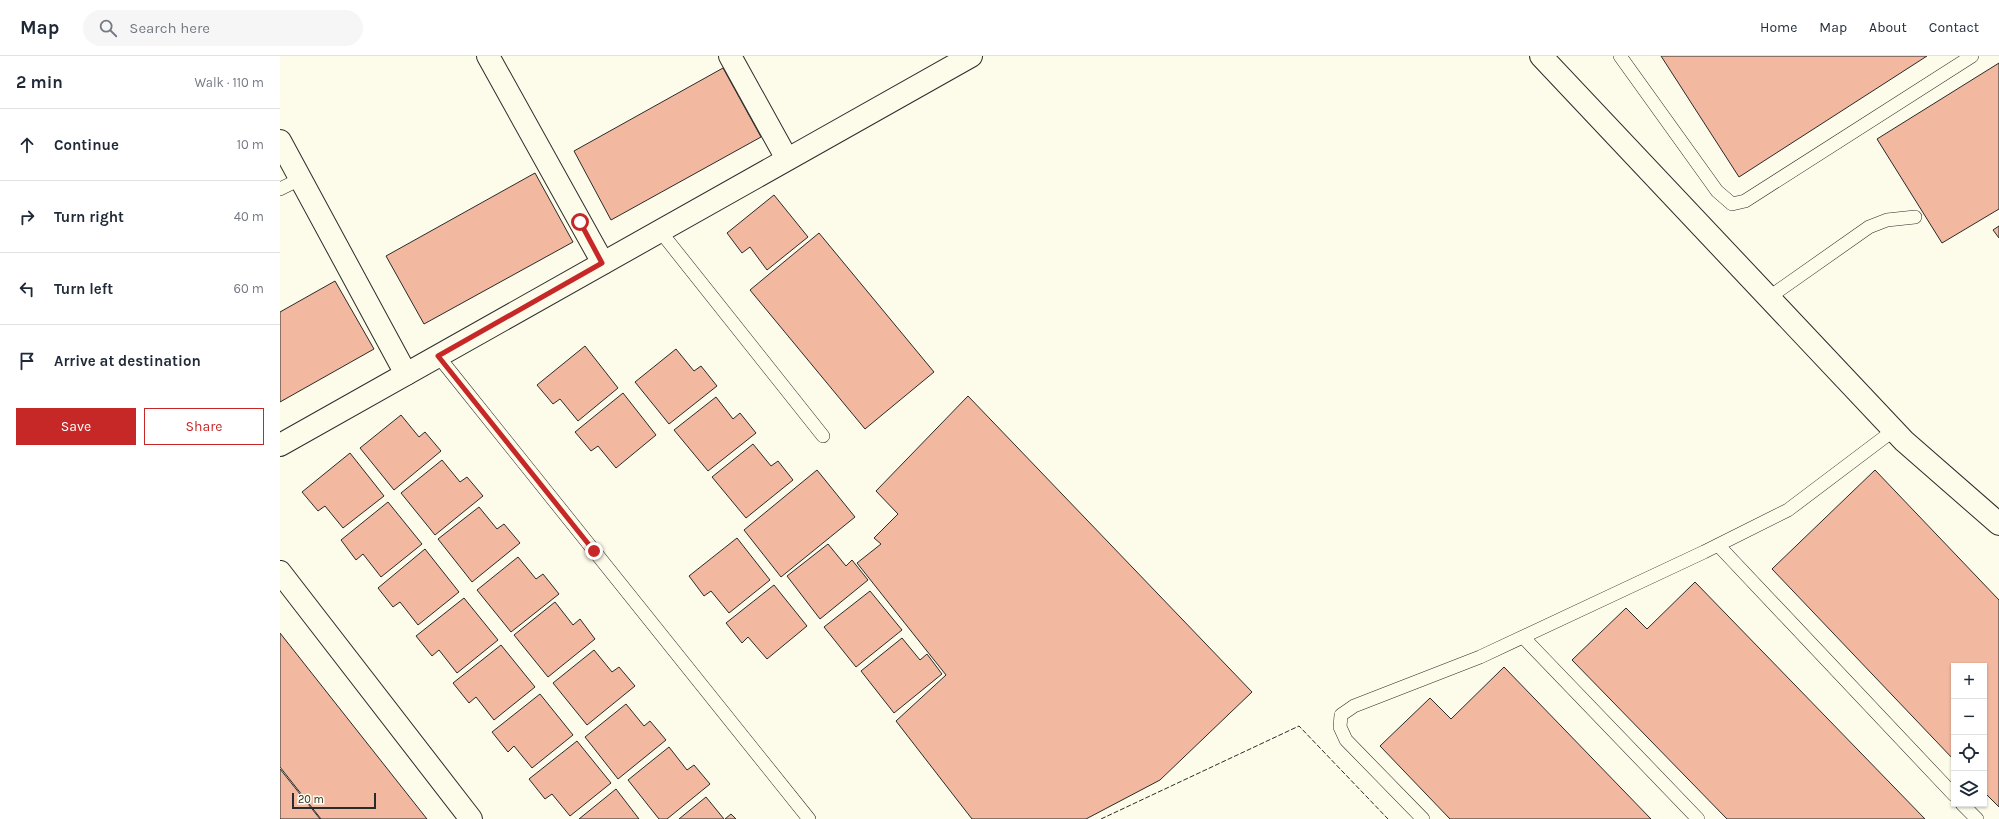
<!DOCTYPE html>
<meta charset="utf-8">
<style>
body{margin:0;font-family:Karla,sans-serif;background:#f6f6f7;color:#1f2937}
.controls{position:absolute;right:12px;bottom:12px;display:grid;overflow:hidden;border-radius:0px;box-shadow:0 1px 3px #0004}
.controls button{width:36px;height:36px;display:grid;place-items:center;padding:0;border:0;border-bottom:1px solid #e0e1e3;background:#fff;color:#1f2937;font:20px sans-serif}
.scale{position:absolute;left:12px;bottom:10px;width:84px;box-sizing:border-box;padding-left:4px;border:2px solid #2b2b2b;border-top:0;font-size:11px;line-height:14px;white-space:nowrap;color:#2b2b2b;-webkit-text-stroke:3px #fdfbea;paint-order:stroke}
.stop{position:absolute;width:12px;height:12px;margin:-9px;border:3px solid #c62828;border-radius:50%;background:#fff}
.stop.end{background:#c62828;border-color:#fff;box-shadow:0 1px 4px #0008}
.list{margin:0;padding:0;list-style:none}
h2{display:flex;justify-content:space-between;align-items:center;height:52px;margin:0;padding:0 16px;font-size:17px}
h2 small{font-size:13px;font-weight:400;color:#747a83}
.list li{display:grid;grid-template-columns:26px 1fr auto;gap:12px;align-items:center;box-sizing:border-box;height:72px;padding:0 16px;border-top:1px solid #e0e1e3}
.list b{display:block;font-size:15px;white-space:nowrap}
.list em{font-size:13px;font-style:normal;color:#747a83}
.actions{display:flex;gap:8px;padding:12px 16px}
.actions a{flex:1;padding:9px 0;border:1px solid #c62828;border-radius:0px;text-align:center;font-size:14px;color:#c62828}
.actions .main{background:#c62828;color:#fff}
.icon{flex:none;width:22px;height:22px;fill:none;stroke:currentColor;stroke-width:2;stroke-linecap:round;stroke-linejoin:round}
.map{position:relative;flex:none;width:1719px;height:763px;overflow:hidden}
header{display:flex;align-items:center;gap:24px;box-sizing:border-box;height:56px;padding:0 20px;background:#fff;border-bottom:1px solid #e0e1e3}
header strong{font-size:19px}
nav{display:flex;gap:22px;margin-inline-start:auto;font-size:14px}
.search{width:280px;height:36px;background:#f6f6f7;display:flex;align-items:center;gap:10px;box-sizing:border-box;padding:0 14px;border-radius:22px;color:#747a83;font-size:15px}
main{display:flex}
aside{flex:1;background:#fff}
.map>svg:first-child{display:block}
.building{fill:#f2b8a0;stroke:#2b2b2b}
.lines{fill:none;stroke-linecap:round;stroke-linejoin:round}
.lane-casing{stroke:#2b2b2b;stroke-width:14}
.street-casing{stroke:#2b2b2b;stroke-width:24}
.secondary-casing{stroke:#2b2b2b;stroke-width:24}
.lane{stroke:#fdfbea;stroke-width:13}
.street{stroke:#fdfbea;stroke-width:22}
.secondary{stroke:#fdfbea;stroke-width:22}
.fence{stroke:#2b2b2b;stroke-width:1;stroke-dasharray:5 2;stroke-linecap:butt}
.route{stroke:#c62828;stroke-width:5}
</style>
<header>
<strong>Map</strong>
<div class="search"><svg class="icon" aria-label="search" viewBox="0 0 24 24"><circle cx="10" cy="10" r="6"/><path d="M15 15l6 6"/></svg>Search here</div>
<nav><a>Home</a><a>Map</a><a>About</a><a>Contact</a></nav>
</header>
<main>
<aside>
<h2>2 min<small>Walk · 110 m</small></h2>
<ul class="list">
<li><svg class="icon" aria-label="ahead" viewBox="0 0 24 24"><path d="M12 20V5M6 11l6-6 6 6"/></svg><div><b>Continue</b></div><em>10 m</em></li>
<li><svg class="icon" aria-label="right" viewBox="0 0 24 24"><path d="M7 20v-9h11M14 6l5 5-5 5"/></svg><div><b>Turn right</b></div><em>40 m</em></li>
<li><svg class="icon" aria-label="left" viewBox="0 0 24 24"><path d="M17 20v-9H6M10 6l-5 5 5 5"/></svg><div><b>Turn left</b></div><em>60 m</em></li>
<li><svg class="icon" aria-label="arrive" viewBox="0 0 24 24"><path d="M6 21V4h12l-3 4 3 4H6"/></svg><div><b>Arrive at destination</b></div></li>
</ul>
<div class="actions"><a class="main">Save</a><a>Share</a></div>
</aside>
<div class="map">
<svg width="1719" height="763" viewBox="0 0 1719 763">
<rect width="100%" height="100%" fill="#fdfbea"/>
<!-- building -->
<path class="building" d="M1381,0H1647L1459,121Z
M1719,7V153L1662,187L1597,83Z
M443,12L481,81L331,164L294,95Z
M255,117L293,186L144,268L106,200Z
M494,139L528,181L487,214L470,191L462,197L447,177Z
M1719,170V182L1713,174Z
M539,177L654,316L585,373L470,234Z
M55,225L94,293L0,346V256Z
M305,290L338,332L298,365L280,343L273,348L257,329Z
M396,293L414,315L421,310L437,330L389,368L355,326Z
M343,337L376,379L336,412L318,390L311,395L295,376Z
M688,340L972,636L880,724L806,763H692L616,665L666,619L577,507L601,488L594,482L618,458L596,435Z
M436,341L453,363L460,357L476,377L428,415L394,374Z
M121,359L139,381L145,376L161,395L114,434L80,392Z
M473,388L491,410L498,405L513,424L466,462L432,421Z
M70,397L104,440L63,472L45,450L38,455L22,436Z
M162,404L180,426L187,421L203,440L155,479L121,437Z
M537,414L575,461L501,521L464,474Z
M1595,414L1719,544V751L1704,736V610H1674V704L1492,513Z
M108,446L142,488L101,521L83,498L76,504L61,484Z
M199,451L217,473L224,468L240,487L192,526L158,483Z
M457,482L490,524L449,557L431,535L424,540L409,520Z
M548,488L566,510L572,504L588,524L540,563L507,520Z
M145,493L179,536L138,569L120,546L113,551L98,532Z
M238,501L256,523L263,518L279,538L231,576L197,534Z
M1415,526L1645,763H1447L1292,604L1346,552L1367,573Z
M494,529L527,570L487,603L468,581L462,587L446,567Z
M590,535L622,574L576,611L544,571Z
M184,542L218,584L177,617L159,594L152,600L136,580Z
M275,546L293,569L300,563L315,583L268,621L234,579Z
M0,577L147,763H41L0,711Z
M622,582L640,604L647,598L662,618L614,657L581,615Z
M221,589L255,631L214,664L196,641L189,647L173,627Z
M314,594L332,616L339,611L355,630L307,669L273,627Z
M1224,611L1371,763H1170L1100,690L1150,642L1171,663Z
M260,638L293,679L252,712L234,690L228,696L212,676Z
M346,648L364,670L370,665L386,684L338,723L305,681Z
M297,685L331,727L290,760L272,738L265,743L249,723Z
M389,691L407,714L414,709L430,728L387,763H379L348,724Z
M0,713L40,763H0Z
M336,733L359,763H299Z
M426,741L444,763H399Z
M451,758L456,763H445Z"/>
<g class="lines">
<defs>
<path id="lane" d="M1340,0L1437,135L1452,148L1465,145L1692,0
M0,133L20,123
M380,175L543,380
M1488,242L1589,171L1607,164L1635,161
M158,300L529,763
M1438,489L1674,739
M1243,581L1418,763
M1682,748L1697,763
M1143,763L1066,684L1060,671L1061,659L1074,650L1200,601L1424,496L1508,454L1614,374"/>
<path id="street" d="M208,0L323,207
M450,0L507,103
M1261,0L1624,385L1719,468
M0,85L126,318
M0,516L191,763"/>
<path id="secondary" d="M0,389L691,0"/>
</defs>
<!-- lane casing -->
<use href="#lane" class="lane-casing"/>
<!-- street casing -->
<use href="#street" class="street-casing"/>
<!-- secondary casing -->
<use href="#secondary" class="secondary-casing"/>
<!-- lane -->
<use href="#lane" class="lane"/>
<!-- street -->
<use href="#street" class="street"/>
<!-- secondary -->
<use href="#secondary" class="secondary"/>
<!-- fence -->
<path class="fence" d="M821,763L1019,670L1108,763"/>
</g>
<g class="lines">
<!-- route -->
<path class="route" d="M300,166L322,207L158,300L314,495"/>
</g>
</svg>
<div class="controls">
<button>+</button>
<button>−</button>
<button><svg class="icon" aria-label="locate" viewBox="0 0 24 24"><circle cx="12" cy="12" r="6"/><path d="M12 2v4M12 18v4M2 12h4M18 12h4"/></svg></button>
<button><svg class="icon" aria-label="layers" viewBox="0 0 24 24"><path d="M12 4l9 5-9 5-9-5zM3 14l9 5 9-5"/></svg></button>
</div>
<div class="scale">20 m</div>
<div class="stop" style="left:300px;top:166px"></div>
<div class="stop end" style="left:314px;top:495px"></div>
</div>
</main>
